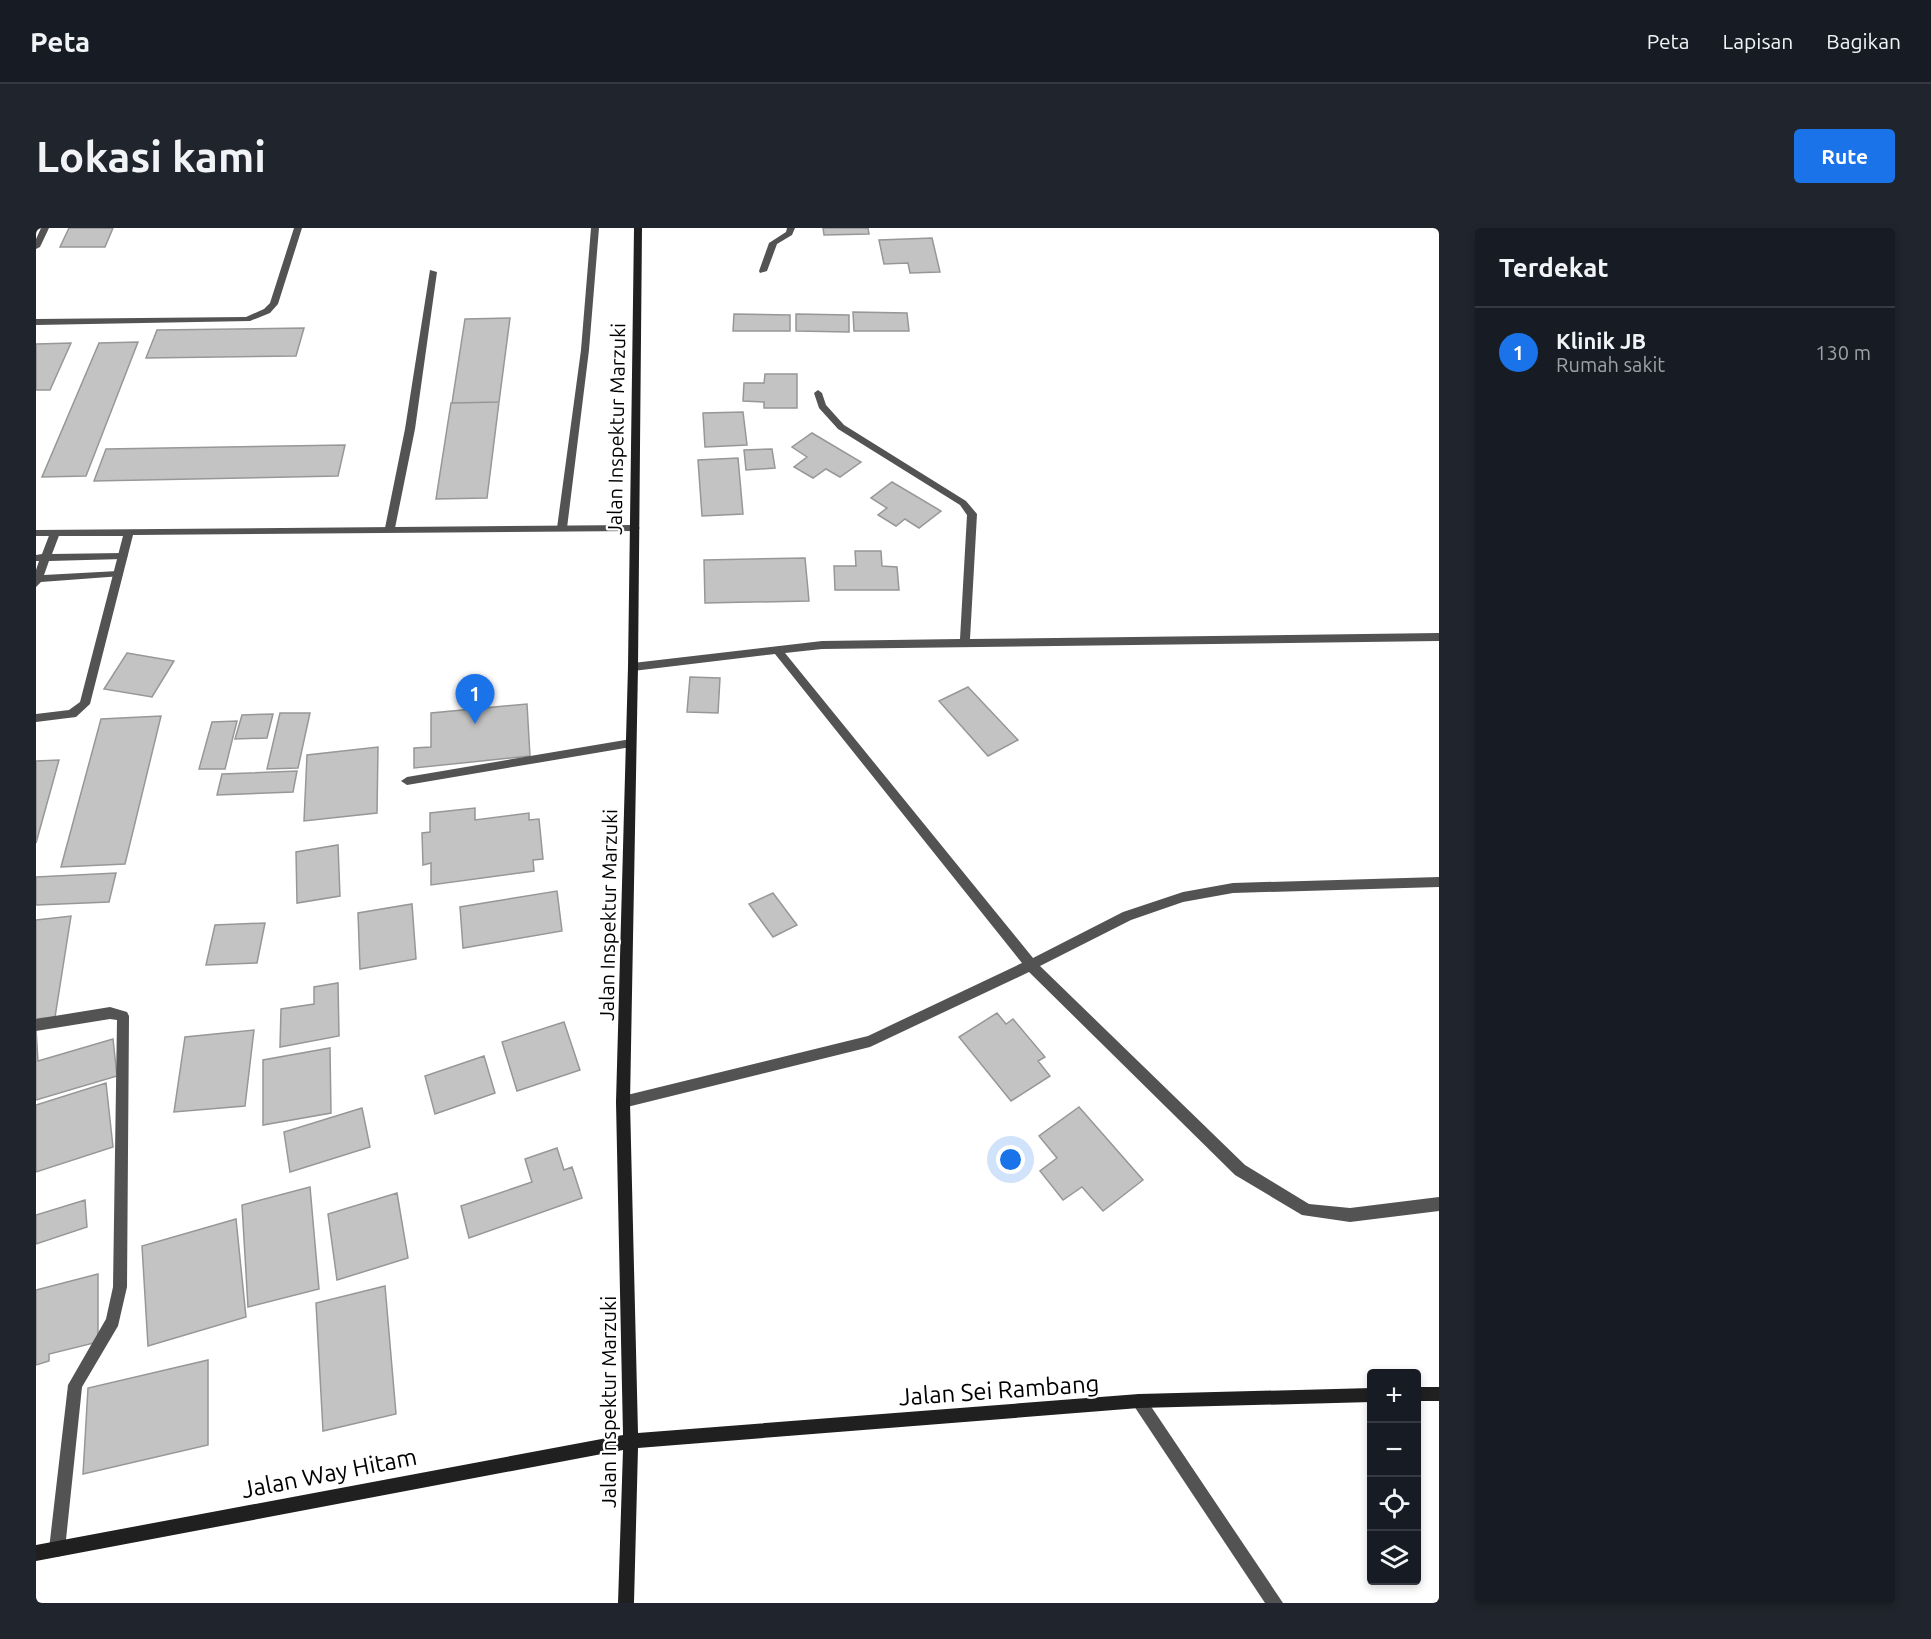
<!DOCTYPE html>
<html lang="id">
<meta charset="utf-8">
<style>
body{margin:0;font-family:Ubuntu,sans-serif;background:#20242c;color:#f1f3f6}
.controls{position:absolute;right:18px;bottom:18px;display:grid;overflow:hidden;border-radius:6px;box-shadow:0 3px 9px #0003}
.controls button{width:54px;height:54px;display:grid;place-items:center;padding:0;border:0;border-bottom:2px solid #363941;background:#171b24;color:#f1f3f6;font:30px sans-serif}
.you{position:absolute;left:975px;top:932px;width:21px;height:21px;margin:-15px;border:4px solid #fff;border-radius:50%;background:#1a73e8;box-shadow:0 0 0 9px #1a73e833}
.badge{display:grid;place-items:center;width:39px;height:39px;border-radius:50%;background:#1a73e8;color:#fff;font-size:20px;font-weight:700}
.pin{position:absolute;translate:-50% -50px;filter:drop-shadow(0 2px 3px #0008)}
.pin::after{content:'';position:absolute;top:32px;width:21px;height:18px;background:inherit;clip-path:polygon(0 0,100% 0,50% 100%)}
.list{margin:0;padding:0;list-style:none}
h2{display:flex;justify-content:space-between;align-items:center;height:78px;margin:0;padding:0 24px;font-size:26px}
h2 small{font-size:20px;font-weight:400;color:#9ea1a6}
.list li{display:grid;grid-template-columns:39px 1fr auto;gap:18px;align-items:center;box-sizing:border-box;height:90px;padding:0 24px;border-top:2px solid #363941}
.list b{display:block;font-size:22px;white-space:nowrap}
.list p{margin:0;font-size:20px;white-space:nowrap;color:#9ea1a6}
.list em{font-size:20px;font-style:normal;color:#9ea1a6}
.icon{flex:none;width:33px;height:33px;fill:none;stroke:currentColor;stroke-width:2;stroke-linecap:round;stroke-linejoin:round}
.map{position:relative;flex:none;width:1403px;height:1375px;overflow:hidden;border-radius:6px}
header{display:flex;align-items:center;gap:36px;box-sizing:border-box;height:84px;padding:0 30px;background:#171b24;border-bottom:2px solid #363941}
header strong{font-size:28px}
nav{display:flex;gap:33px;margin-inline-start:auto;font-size:21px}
.intro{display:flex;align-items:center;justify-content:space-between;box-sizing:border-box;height:144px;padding:0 36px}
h1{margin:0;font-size:42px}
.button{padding:15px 27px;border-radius:6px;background:#1a73e8;color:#fff;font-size:21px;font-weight:700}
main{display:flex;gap:36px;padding:0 36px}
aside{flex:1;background:#171b24;border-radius:6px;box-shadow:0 3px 9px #0003}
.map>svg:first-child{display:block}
.building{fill:#c3c3c3;stroke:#979797;stroke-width:1.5}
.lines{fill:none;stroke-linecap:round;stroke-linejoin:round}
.lane{fill:#535353;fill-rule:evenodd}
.street{fill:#535353;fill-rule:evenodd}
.secondary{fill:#202020;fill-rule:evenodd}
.labels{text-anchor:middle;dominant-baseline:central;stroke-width:4.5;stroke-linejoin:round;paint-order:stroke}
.street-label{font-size:20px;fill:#000;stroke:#fff}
.near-street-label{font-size:24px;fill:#000;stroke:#fff}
</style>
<header>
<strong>Peta</strong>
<nav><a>Peta</a><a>Lapisan</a><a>Bagikan</a></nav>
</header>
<div class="intro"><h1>Lokasi kami</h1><a class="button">Rute</a></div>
<main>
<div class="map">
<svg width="1403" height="1375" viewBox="0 0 1403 1375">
<rect width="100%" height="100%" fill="#fff"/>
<!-- building -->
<path class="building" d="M33,0H77L69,19H24Z
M787,0H832L833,6L788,7Z
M896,10L904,44L874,45L872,35L848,36L843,12Z
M817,84L871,85L873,103H818Z
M698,86L754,87V103H697Z
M760,86L813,87V104L760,103Z
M474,90L463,174L416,175L429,91Z
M268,100L260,128L110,130L121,102Z
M102,114L50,248L6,249L63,115Z
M35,115L14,162H0V116Z
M729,146H761V180H728V174L707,173L708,155H728Z
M463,174L451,270L400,271L415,175Z
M707,184L711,217L669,219L667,185Z
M776,205L825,234L804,249L790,241L777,250L758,239L771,229L756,219Z
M309,217L302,248L58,253L70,221Z
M736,221L739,240L710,242L708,222Z
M702,230L707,286L666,288L662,232Z
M856,254L905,283L883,300L869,291L860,298L842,287L851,280L835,270Z
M819,323H845L846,338L861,339L863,362H799L798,338H820Z
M769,330L773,373L669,375L668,332Z
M91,425L138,433L116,469L68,461Z
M654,449L684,450L682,485L651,484Z
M932,459L982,512L952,528L903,473Z
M491,476L494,528L378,540V520L395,519V485Z
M244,485H274L262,540L231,541Z
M237,486L231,510L199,511L206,487Z
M125,488L89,636L25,639L65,491Z
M201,493L189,541H163L176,494Z
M342,519L341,585L268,593L271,527Z
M23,532L0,615V533Z
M261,543L257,564L181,567L186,546Z
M439,580V592L493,585V592L503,591L507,631L497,632L498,643L395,657V635L387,637L386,605L394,604V585Z
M302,617L304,668L261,675L260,624Z
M80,645L73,674L0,677V649Z
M521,663L526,703L427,720L424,679Z
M737,665L761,697L737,709L713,676Z
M376,676L380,731L324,741L322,685Z
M35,688L19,789L0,791V692Z
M229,695L221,735L170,737L179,697Z
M302,755L303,808L244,819L245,781L278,776V759Z
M961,785L970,796L977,791L1009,829L1002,833L1014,848L975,873L923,809Z
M528,794L544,842L481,863L466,814Z
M0,801L2,833L77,811L81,848L0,872Z
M218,802L209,878L138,884L149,809Z
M294,820L295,885L227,897V832Z
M448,828L459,865L399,886L389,848Z
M70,855L77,919L0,944V877Z
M1043,879L1107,952L1067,983L1046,959L1027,972L1004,943L1021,930L1003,908Z
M326,880L334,919L254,944L248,904Z
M521,920L528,942L536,939L546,970L433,1010L425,978L496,954L489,931Z
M274,959L283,1061L212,1079L206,977Z
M361,965L372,1030L301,1052L292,986Z
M49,972L51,999L0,1016V987Z
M200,991L210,1089L112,1118L106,1018Z
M62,1046V1114L13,1126V1133L0,1137V1062Z
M349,1058L360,1186L287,1203L280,1075Z
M172,1132V1217L47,1246L52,1160Z"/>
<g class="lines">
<!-- lane -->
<path class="lane" d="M5,0H13L4,19L0,21V11Z
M258,0H266L242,76L234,85L214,93L0,97V91L210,89L228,81L234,75Z
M555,0H563L553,122L531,300L526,303L521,300L545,122Z
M394,42L401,44L379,201L359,300L354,303L349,300L369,201Z
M19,302L24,305L16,326L87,325L92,328L87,331L13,333L8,347L82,343L87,346L86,348L5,354L0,359V342L3,333H0V327L6,326L14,305Z"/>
<!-- street -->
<path class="street" d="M751,0H759L756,7L741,16L731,43L724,45L723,43L733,15L750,4Z
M782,162L786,165L790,177L808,197L930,273L941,286L934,411L1403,405V413L786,421L749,425L997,730L1087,684L1147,664L1197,655L1403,649V659L1197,665L1147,674L1095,692L1004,738L1209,937L1273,976L1314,980L1403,969V983L1314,994L1266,987L1199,947L993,744L834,819L587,880L582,878L580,874L582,870L587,868L832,808L986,735L739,426L597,443L592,439L597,435L786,413L924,411L931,287L924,277L802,201L783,180L778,165Z
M599,297L604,300L599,303L97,307L54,476L40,489L0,494V486L33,482L44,474L87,308H0V302Z
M595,511L600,515L595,519L371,557L365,553L371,549Z
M74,779L91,784L93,788L91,1059L82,1098L46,1159L29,1321L27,1327L21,1329L15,1327L13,1321L32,1157L70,1091L77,1059L81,792L74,791L0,803V791Z
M1103,1166L1108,1168L1247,1375H1229L1098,1178L1096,1173L1098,1168Z"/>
<!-- secondary -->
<path class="secondary" d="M598,0H606L602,439L594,874L602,1205L1103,1166L1336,1160V1174L1103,1180L602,1220L598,1375H582L587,1222L0,1333V1317L587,1207L580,874L592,439Z
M1380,1159H1403V1173H1380Z"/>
</g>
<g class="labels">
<!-- street labels -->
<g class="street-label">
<text transform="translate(580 201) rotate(-89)">Jalan Inspektur Marzuki</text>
<text transform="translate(572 687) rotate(-89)">Jalan Inspektur Marzuki</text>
<text transform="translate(572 1174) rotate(-90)">Jalan Inspektur Marzuki</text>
</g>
<!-- near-street labels -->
<g class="near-street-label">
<text transform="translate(963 1162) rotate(-4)">Jalan Sei Rambang</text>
<text transform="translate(293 1245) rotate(-11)">Jalan Way Hitam</text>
</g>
</g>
</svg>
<div class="controls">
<button>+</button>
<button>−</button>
<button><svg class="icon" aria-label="locate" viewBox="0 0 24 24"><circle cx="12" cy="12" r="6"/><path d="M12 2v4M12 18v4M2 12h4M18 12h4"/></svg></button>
<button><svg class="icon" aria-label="layers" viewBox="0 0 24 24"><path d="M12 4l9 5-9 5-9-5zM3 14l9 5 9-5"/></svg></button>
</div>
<div class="you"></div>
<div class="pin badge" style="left:439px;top:496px">1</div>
</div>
<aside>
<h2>Terdekat<small></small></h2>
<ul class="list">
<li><span class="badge">1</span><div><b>Klinik JB</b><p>Rumah sakit</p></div><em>130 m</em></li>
</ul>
</aside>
</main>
